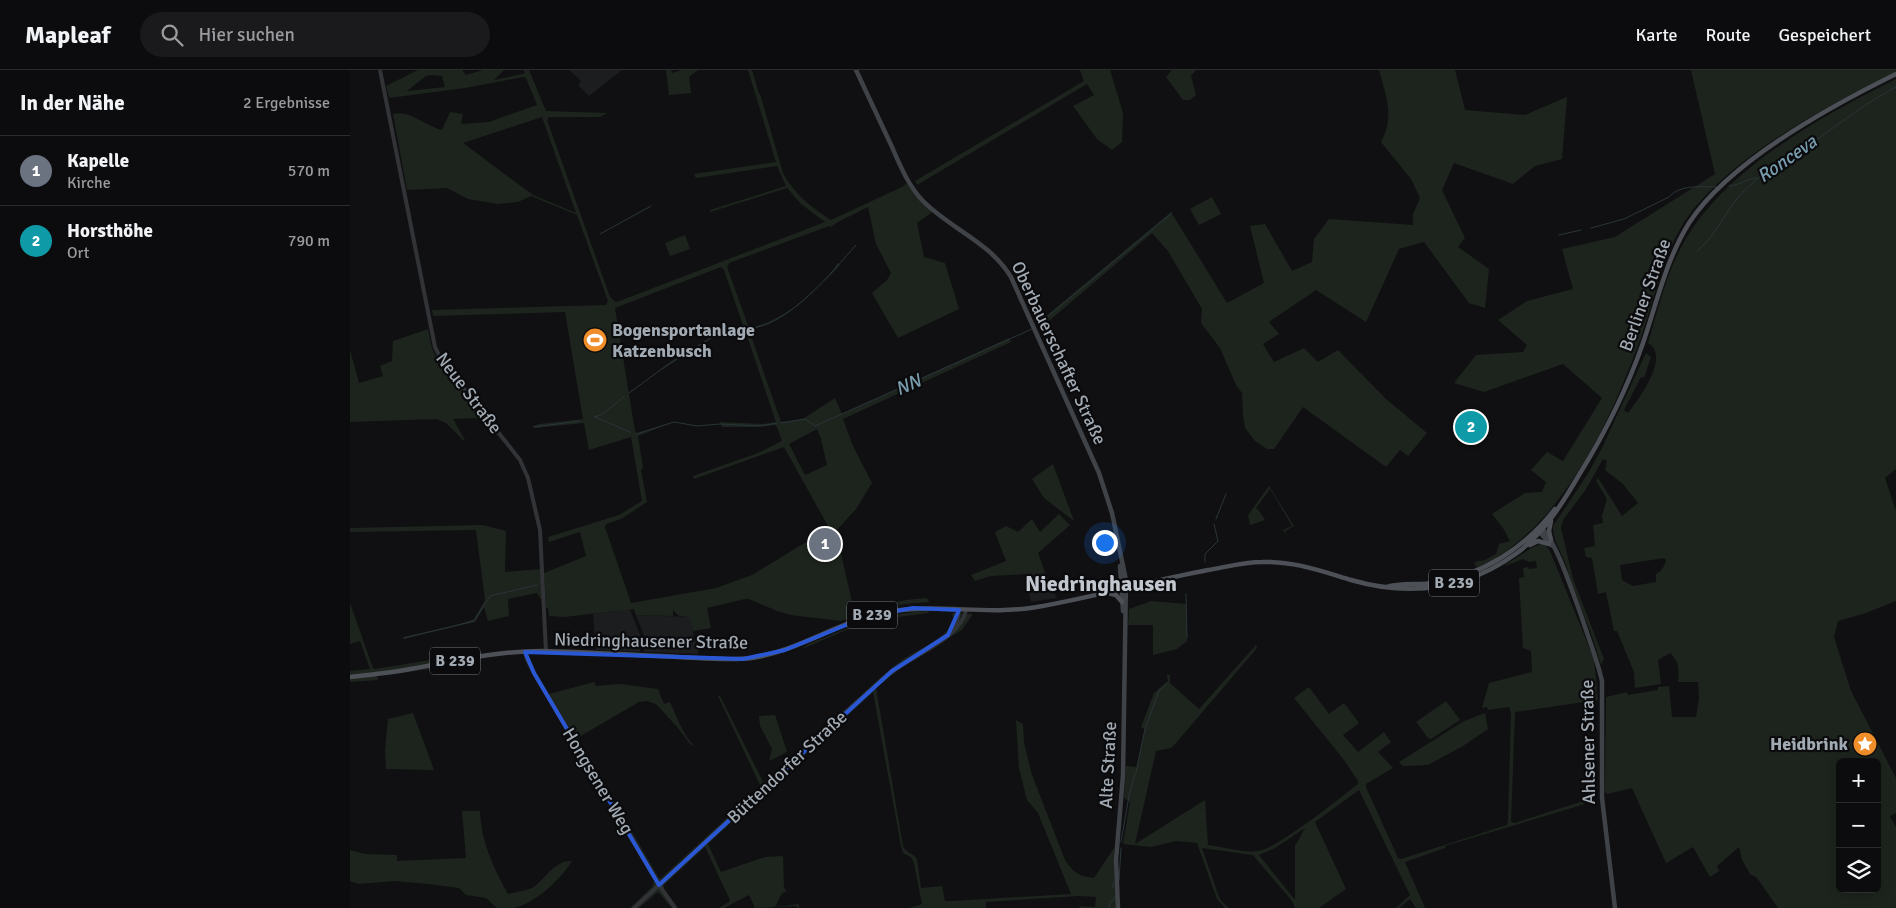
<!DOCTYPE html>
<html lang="de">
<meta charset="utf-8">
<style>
body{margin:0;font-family:Signika,sans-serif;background:#1a1a1c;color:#f1f3f6}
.controls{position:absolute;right:15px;bottom:15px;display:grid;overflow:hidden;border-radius:8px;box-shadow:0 2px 12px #0003}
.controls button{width:45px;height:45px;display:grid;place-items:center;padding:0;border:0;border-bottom:1px solid #2c2c2e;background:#0c0c0e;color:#f1f3f6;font:25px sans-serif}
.you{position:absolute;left:754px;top:472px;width:18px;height:18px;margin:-12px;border:4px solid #fff;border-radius:50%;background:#1a73e8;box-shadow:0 0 0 8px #1a73e833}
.badge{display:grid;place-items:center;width:32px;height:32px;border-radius:50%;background:#db2777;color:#fff;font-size:16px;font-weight:700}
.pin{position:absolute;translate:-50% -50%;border:2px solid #fff;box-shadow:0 1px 5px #0006}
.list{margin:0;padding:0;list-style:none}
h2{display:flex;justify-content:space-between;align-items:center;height:65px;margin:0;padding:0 20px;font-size:21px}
h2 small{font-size:16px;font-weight:400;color:#9a9b9e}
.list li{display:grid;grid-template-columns:32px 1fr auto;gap:15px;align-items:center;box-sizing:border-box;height:70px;padding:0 20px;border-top:1px solid #2c2c2e}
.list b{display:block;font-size:19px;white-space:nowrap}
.list p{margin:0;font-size:16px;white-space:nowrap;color:#9a9b9e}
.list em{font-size:16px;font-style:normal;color:#9a9b9e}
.icon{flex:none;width:28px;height:28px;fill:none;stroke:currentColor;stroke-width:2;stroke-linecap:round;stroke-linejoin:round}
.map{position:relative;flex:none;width:1546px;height:838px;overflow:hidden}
header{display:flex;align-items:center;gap:30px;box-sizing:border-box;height:70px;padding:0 25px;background:#0c0c0e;border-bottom:1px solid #2c2c2e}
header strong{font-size:24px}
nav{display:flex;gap:28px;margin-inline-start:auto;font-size:18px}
.search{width:350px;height:45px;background:#1a1a1c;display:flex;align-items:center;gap:12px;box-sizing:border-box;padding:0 18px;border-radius:28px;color:#9a9b9e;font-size:19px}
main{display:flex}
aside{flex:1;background:#0c0c0e}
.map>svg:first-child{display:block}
.built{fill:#1c1d1f}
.green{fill:#1d241d;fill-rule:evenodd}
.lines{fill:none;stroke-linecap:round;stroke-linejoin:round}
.stream{stroke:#2a353a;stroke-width:1}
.tertiary{stroke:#313337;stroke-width:4}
.secondary{stroke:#3f4247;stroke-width:4.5}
.primary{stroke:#4d5056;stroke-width:4.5}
.marked{fill:none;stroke:#2a57d4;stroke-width:4;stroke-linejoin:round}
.labels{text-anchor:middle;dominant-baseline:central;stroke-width:4.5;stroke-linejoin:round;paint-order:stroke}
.shield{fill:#0b0b0d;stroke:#747a80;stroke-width:1}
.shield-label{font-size:16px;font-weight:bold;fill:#a1a9b2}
.street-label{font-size:18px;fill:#a1a9b2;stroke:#0b0b0d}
.poi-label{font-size:18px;font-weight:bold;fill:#a1a9b2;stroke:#0b0b0d;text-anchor:start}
.water-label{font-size:19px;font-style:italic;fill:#789dae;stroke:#0b0b0d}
.district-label{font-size:22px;font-weight:bold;fill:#c2c7cf;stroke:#0b0b0d}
</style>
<header>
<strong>Mapleaf</strong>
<div class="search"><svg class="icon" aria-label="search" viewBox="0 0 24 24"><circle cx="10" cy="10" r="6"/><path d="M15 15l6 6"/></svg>Hier suchen</div>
<nav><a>Karte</a><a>Route</a><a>Gespeichert</a></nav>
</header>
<main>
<aside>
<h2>In der Nähe<small>2 Ergebnisse</small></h2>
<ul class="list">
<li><span class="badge" style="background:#6b7280">1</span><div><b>Kapelle</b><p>Kirche</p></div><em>570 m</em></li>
<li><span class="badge" style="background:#0f9aa8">2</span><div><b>Horsthöhe</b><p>Ort</p></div><em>790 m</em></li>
</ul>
</aside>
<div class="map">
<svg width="1546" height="838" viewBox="0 0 1546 838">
<rect width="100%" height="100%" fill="#101012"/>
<!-- built -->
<path class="built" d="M219,0H272L239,26L228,15L231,11Z
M695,502L707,528L681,532L676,510Z
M280,539L291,568L290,582L246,580L243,544Z
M286,545L340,547L345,571L348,572V584L294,582V566Z"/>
<!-- green -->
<path class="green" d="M68,0H112L116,5L133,0H154L144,10L173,4L175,3L174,0H179L196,41L257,43L250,47H199L197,50L255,213C258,220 259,230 267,232L475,152L451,134L437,118L360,142V140L436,116L427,96L346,108L344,104L426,92L398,0H402L409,24H410L433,103C444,124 462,138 481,150L554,116L556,113L573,134L584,141L567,153L574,187L595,193L609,239L548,268L522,223L537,210L541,203L526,174L518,137L486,153L481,157L479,156L379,193L377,197L399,258C428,253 474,220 487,193L490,195C466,222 435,252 399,260L431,352L453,349L485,328L492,344L659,268L661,272L493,349L503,376L522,413L506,439L486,461L504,541L556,530L577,528L579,532L555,534L526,539L491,551L441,545L427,541L399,529H395L357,538L361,558L343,561L339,547L329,546L323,540V546L286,545L284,539L214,547L199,546L198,538H196L194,503L236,486L230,462L199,472L198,467L269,445L292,431L281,367L239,380L234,353L184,358L183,356L189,354L233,349L215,242L83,246L82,240L256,235L258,231L227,145L181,126L168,132L148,134L118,129L97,118L57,120L43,44C60,40 75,56 92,60L100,42L113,44L111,54L139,52L187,35L176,8L173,7L115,18L39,28L36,16ZM81,5L92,6L95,17L57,21L76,6ZM192,47L226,143L183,125L113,73ZM371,197L374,200L394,258L374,259L316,295L310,301L374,260H395L426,352L413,354L370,352L372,357H408L425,355L427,357L432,371L408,383L343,406L344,409L434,377L479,458L402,505L366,518L281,533L255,457L256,454L271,449L297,432L291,400L293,398L288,366L326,351L287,364L285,361L265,238ZM467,359L471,369L477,395L455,405L439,374Z
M316,0H321L322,3L332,0H348L339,7L341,23L319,25Z
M730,0H760L773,43L772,72L762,80L747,69L723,36L744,25L737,14L567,115L565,111L734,11Z
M822,0H846L841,6L846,25L840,30H833L816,7Z
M1029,0H1105L1115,40L1175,45L1217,27L1212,89L1185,96L1163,114L1104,93L1092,120L1115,168L1108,177L1139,199L1135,238L1119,233L1074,172L1049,179L1016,252L966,220L919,252L929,264L913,274L924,292L954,278L968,292L988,280L1036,329L1077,363L1058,386L1050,380L1036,397L953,337L924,379H917L905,371L895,358L893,345L892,323L886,315L870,278L851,253L852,239L818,181L802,163L692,257L689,252L821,142L877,233L914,213L900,156L915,154L942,201L962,192L964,169L979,149L1063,155V144L1070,128L1061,109L1031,72C1045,46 1036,27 1029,0Z
M1341,0H1546V2C1479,34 1374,90 1333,154C1312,188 1304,230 1291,267C1264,342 1224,431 1159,479C1149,486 1138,494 1126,497L1124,492L1135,490L1146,484L1149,474L1160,471L1153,458L1142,444L1175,423L1192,422L1196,412L1181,400L1197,382L1213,391L1252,328L1213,294L1134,322L1104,313L1126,285L1173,282L1177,275L1148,250L1177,231L1223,219L1212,179L1265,167L1365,104Z
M1546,9V399L1535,408L1546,441V531L1516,543L1488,551L1484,567L1501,621L1546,708V743L1540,746L1546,757V838H1428L1407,808L1400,804L1392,790L1389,777L1367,796L1369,801L1360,807L1343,777L1316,793L1282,718L1257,724L1255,722L1256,627L1277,622L1278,625L1308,620V617L1319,616L1322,647H1346L1349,629L1348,612H1328C1329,599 1330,593 1320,583L1308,590L1311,614L1285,618L1284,602L1267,561H1264L1256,522L1248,524L1242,488L1236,487L1234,478L1245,476L1243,455L1253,453L1252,446L1257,429L1246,411L1248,408L1272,446L1288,433L1273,414L1255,400L1257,391L1253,389L1236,419L1213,450L1211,458L1223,509L1254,589L1251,595L1243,569L1218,503C1216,487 1202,473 1203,456L1237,405L1250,382L1296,283L1301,287L1294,308L1291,307L1274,340L1278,343C1289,329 1321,286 1298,273C1308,240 1316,204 1333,174C1374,99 1472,46 1546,9ZM1314,488L1316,490C1314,497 1312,501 1306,504V512L1283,516L1272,510L1270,495ZM1490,692H1527V819H1490Z
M862,127L871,144L849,155L840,139Z
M335,165L340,179L320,186L315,173Z
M78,259L82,278L88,291L155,374L131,348L103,349L115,370L114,371L96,353L87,349L0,352V280L9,313L33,306L30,296L42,291L43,271Z
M703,394L724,451L694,428L682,409Z
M919,416L944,456L935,461L937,466L933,460L942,456L920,419L906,438L910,442L915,450L900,455L898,445Z
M709,444L720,455L688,483L695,502L676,510L675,504L641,506L625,511L621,505L656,491L645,462L656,456L668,462L682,449L690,462Z
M133,455L156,461L155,502L191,499L192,531L187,523L158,529L159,546L138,551L134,537L125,552L53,569V567L105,556L124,549L135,530L126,460L0,462V458Z
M1191,474L1196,476L1200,481L1244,589L1248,630L1165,642L1161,752L1165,753L1233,731L1235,734L1095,776V778L1055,792L1075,838H1066L1060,829L1049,838H1046L1060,825L1009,720L965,752L996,819L969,838H945L942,831L903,785L852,778L869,827L872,832L879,838H875L867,829L847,773L826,771L801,777L773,774L780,732L774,728L776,696L787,697L795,659L791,657L804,623L818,611L817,605H820V613L849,639L906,575L907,578L826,673L821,678L806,681L785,774L855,730L858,775C874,777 892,783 908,781C927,779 990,728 1008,714V711L994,690L944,628L959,617L979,644L994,633L1009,653L993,665L1008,682L1034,662L1041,672L1028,682L1043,698L1016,714V717L1048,788L1051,789L1157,755L1158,753L1161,643L1159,637L1138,640L1137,637L1132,638L1139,613L1182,602L1181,581L1173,578L1169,508L1174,507L1173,498L1178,497L1179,499L1187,498L1186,491L1179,492L1173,489L1155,496V495L1183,477ZM955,758L945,776V830L909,785L925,778Z
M801,531L836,534L837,571L827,579L803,585V555H778L779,539Z
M0,533L23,598L25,599L80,590L81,599L27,606L28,610L0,612V601L20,599L10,571L0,574Z
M578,541L579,543L539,548L508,555L452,579C458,573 468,570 476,567C509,552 542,543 578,541Z
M602,543L623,544L612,560L557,593L526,618L553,776C556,783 563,783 567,789L571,818L592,816L595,831H602L721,824L688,743L677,730L669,698L666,650L673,654L674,673L682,705L715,790C724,803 728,806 744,808L764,778L765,823L770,838H730L729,836L745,837L746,827L729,826L636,832V838H559L572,834L564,793L561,787L553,783L551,776L523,622L358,774L371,802L415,787L433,786L434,818L437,821L432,823L425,837L449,834V838L445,836L405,838L399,825L374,838H369L379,832L380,830L355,777L314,815V819L328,838H322L308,822L289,838H280L302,817L304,811L190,617L194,616L199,624L244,612L246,616L270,614L308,619L314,634L320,632C327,647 334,668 346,677L340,674L328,658L306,634L297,631L289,632L227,668L309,808H311L411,717L368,626H370L414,714L531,607C538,601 545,595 552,590C570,578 594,570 604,551Z
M1096,631L1110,650L1081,669L1078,668L1066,652Z
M63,643L84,700L36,699L35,680L38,649Z
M1135,643L1138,659L1113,676L1078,695L1053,696L1049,692L1114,651Z
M425,645L437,682L419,691L422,679L410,656L409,646Z
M112,741H130C131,771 143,798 158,824C165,822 175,821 182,818C195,810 204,790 222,791C212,808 184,835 163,838C158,838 153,838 147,838L136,828L116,825L109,818L79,814L44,811L9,814L0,811V780L15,784L47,785V791L116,788Z"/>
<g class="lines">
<!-- stream -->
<path class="stream" d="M1379,116C1389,116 1397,108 1407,108
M1241,158L1274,149L1319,127C1330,114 1352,117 1368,117
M250,164L301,136
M1209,165L1231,160
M1347,181C1368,164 1375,140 1394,121C1407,109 1420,96 1435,87C1445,80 1456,76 1466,70C1492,52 1517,32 1546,17
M690,253L822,143
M400,258C437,257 483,201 506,175
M279,323L320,293L374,260L394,258
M244,347L251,345L274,327
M245,347L280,362
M431,353L455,349L465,356L682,259
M184,357L230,351
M286,364L324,352L347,356L370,354L410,356L427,353
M866,449L876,424
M855,492V484L868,471L864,454
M836,524L837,568
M54,568L124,551L140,526L187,515
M786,702L795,659L809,621L817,613
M771,772L779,726L785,704
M769,810L771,778
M763,818V812
M759,838L760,832L764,830V827"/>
<!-- tertiary -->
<path class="tertiary" d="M30,0L85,277L91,289L170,390L178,408L190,460L196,582
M603,560L607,552L609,540
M175,582L177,589L184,603L309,815L325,838
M284,838C369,761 451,679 539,604C559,587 612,568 616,540"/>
<!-- secondary -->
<path class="secondary" d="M506,0C518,26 530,51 542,77C550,95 558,115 572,130C600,159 639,171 661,207L749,403L762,443L776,510L773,705L766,790L768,838
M1192,458C1209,478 1221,519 1231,545C1238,567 1247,589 1252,611V728L1265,838
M1188,460L1201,475
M770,496L773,541"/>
<!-- primary -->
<path class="primary" d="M1201,470L1199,461L1201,451
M1180,475L1188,471L1199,474
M1037,517C1049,513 1069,515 1083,513C1132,505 1174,479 1205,439
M758,523L766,525L772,532
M0,607C18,605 37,603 55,600C100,592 145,581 191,581C237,582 283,585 328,587C353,588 378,591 402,588C448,581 486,553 532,543C583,532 635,546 687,537C744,527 800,511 858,500C876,497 894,492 912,492C944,491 971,501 1001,510C1060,527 1116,520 1167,483C1195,462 1212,434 1229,405C1255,363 1277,319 1293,273C1307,232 1316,190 1339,153C1379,92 1481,36 1546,4"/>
</g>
<!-- marked area -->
<path class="marked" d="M563,538L609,540L598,565L542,601L309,815L184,603L175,582L393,589L435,580L518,546Z"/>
<!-- icons -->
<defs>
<symbol id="stadium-disc" viewBox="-11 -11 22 22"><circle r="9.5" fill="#f08f2a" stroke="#0b0b0d"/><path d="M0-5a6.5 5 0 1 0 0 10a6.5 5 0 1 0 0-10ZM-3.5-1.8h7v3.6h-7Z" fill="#fff"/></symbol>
<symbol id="sight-disc" viewBox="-11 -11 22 22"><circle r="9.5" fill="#f08f2a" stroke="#0b0b0d"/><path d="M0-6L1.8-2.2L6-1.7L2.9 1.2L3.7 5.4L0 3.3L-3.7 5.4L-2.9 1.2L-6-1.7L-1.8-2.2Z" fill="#fff"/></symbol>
</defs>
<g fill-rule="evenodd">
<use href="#stadium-disc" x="231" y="256" width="28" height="28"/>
<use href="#sight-disc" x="1501" y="660" width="28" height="28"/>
</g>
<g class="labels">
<!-- shield labels -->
<g class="shield">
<rect x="1079" y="499.5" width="50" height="27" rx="4"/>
<rect x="497" y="531.5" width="50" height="27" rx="4"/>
<rect x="80" y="577.5" width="50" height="27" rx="4"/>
</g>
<g class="shield-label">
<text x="1104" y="513">B 239</text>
<text x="522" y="545">B 239</text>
<text x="105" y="591">B 239</text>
</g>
<!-- street labels -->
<g class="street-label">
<text transform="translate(1295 225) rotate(-70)">Berliner Straße</text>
<text transform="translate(709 283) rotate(65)">Oberbauerschafter Straße</text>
<text transform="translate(119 323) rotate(53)">Neue Straße</text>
<text transform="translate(301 571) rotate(1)">Niedringhausener Straße</text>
<text transform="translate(1238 672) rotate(-91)">Ahlsener Straße</text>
<text transform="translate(758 695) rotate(-87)">Alte Straße</text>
<text transform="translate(437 697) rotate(-43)">Büttendorfer Straße</text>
<text transform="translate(248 711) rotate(59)">Hongsener Weg</text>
</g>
<!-- poi labels -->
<g class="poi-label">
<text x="262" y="260">Bogensportanlage<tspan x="262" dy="21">Katzenbusch</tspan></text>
<text x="1498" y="674" text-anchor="end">Heidbrink</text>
</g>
<!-- water labels -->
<g class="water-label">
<text transform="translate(1437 89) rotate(-35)">Ronceva</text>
<text transform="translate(558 315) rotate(-24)">NN</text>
</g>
<!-- district labels -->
<g class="district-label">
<text x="751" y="513">Niedringhausen</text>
</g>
</g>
</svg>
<div class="controls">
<button>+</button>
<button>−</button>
<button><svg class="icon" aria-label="layers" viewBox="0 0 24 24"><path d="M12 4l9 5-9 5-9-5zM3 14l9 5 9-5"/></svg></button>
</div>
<div class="you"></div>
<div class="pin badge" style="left:475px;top:474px;background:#6b7280">1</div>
<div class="pin badge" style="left:1121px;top:357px;background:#0f9aa8">2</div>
</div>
</main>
